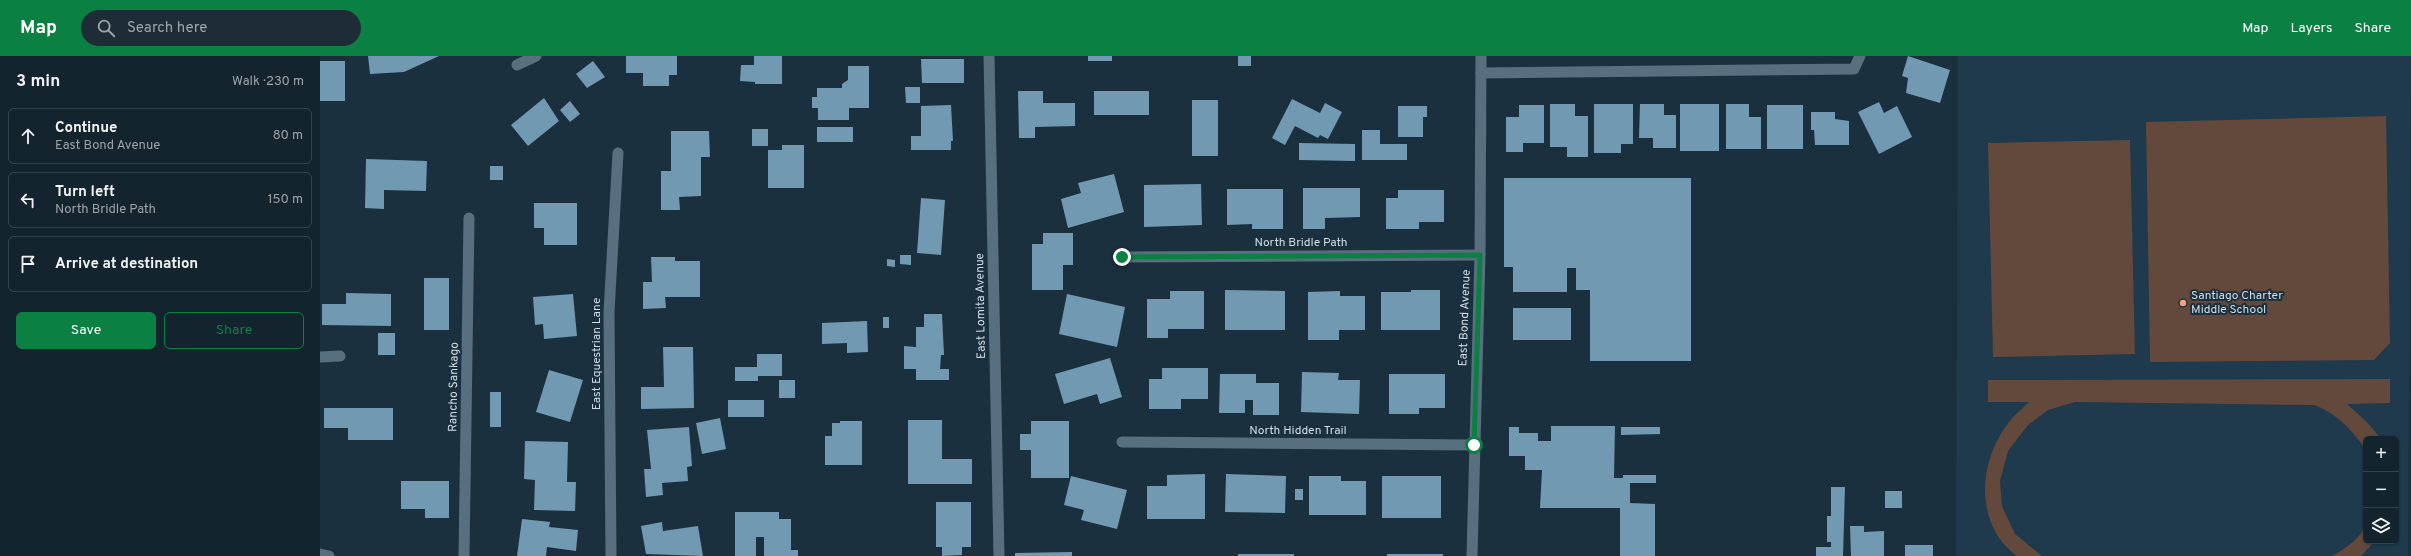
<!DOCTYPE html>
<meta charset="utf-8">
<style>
body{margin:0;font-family:Overpass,sans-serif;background:#1d2c36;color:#f1f3f6}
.controls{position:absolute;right:12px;bottom:12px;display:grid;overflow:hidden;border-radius:6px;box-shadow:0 1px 3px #0004}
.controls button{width:36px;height:36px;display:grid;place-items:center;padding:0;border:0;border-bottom:1px solid #33414a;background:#14242e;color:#f1f3f6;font:20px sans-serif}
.stop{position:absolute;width:12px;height:12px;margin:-9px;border:3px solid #0b8043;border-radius:50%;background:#fff}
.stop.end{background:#0b8043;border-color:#fff;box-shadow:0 1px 4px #0008}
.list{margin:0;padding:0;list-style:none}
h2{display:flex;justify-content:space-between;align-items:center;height:52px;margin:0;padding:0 16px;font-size:17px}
h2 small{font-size:13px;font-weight:400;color:#9da4aa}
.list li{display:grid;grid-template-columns:26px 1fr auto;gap:12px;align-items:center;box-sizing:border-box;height:56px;margin:0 8px 8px;padding:0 8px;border:1px solid #33414a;border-radius:6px}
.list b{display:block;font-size:15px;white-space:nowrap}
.list p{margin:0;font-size:13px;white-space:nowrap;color:#9da4aa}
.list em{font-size:13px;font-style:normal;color:#9da4aa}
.actions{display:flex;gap:8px;padding:12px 16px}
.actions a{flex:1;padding:9px 0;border:1px solid #0b8043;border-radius:6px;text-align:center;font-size:14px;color:#0b8043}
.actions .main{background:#0b8043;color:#fff}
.icon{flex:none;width:22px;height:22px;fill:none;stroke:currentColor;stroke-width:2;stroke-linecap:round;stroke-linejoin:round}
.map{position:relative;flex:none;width:2091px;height:500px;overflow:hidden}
header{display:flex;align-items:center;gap:24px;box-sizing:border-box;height:56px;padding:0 20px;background:#0b8043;color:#fff}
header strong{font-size:19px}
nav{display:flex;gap:22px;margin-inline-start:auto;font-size:14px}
.search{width:280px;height:36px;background:#1d2c36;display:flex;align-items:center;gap:10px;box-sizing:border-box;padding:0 14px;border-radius:22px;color:#9da4aa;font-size:15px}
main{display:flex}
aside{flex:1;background:#14242e}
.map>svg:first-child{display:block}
.built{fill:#1e3a4c;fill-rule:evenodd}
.garden{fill:#63483c}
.building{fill:#7299b2}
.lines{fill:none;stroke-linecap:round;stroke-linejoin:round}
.minor{stroke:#586f7f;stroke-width:11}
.tertiary{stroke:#586f7f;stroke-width:11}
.route{stroke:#0b8043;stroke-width:5}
.poi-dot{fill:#f1a17d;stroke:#1a303e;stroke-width:1.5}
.labels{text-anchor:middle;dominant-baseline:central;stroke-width:4;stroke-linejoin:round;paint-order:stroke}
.street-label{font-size:12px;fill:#d0dde6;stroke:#1a303e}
.poi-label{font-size:12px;fill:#d0dde6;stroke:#1a303e;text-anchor:start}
</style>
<header>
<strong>Map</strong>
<div class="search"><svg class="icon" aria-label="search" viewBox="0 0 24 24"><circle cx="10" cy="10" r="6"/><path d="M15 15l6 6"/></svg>Search here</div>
<nav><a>Map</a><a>Layers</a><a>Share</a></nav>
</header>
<main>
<aside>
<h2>3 min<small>Walk · 230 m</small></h2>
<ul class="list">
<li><svg class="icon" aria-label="ahead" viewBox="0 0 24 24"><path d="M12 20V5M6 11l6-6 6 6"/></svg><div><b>Continue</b><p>East Bond Avenue</p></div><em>80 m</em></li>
<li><svg class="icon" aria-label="left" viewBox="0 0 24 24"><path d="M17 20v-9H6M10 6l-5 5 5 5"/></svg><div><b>Turn left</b><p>North Bridle Path</p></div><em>150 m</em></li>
<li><svg class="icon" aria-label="arrive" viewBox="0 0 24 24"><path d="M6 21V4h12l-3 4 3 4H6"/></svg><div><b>Arrive at destination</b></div></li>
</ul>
<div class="actions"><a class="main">Save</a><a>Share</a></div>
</aside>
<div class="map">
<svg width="2091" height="500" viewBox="0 0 2091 500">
<rect width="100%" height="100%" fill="#1a303e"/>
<!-- built -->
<path class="built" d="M1638,0H2091L2088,500H1636ZM2046,383H2076V485H2046Z"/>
<!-- garden -->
<path class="garden" d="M2066,60L2070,287L2054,304L1830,306L1826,66Z
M1810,84L1815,298L1673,301L1668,87Z
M2070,323V347L2027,348L2048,367L2061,383H2046V393C2031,374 2017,357 1994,349L1755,346L1728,354L1708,369L1688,395L1680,425L1682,450L1695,478L1722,500H1696C1690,494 1683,488 1679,482C1654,444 1665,393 1693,361C1698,356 1704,351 1709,346H1668V324Z
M2046,468V485H2055L2041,500H2012C2025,493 2041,482 2046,468Z"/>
<!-- building -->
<path class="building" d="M48,0H119L84,16L50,18Z
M306,0H357V19H349V30H323V17H306Z
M434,0H462V28H435V26L420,25L421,9H434Z
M768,0H792V5H768Z
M918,0H931V10H918Z
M1588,0L1630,14L1620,47L1586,37L1588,22L1582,20Z
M601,3H644V27H602Z
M0,5H25V45H0Z
M273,5L285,21L267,32L256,18Z
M528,10H549V52H529V64H498V52H492V41H497V32H522V28L528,24Z
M585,31H600V47H586Z
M698,35H723V47H755V70L715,71V82H699Z
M774,35H829V59H774Z
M224,42L239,65L208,90L191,69Z
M972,43L1000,57L1005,47L1022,56L1008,83L1000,79L998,82L975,70L965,89L952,82Z
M872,44H898V100H872Z
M250,45L260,58L250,66L240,54Z
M1559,46L1564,57L1577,50L1592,81L1559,98L1538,56Z
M1230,48H1255V60H1268V101H1247V91H1230Z
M1274,48H1313V88H1301V97H1274Z
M1320,48H1344V59H1356V92H1333V82H1319Z
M1360,48H1399V95H1360Z
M1406,48H1429V61H1441V93H1406Z
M631,49L633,85H631V94H591V80H601V50Z
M1199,49H1224V87H1203V96H1186V61H1199Z
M1447,49H1483V93H1447Z
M1078,50H1107V61H1103V81H1078Z
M1491,56H1515V63L1529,65V89H1495L1494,74H1491Z
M497,71H533V86H497Z
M432,73H448V90H432Z
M1042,74H1060V88H1087V104H1042Z
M351,75H389L390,101H381V140L359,141L360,154H341V115H351Z
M979,87L1035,88V105L979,104Z
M462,89H484V132H448V94H462Z
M46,103L107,105L106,135L64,134V153L45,152Z
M170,110H183V124H170Z
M794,118L804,156L748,172L741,143L761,137L758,127Z
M1184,122H1371V305H1270V234H1256V212H1247V236H1193V211H1184Z
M881,128L882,169L824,171V129Z
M983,132H1040V161L1005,162V173H983Z
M907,133H963V173H932V168L907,169Z
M1078,134H1124V166H1099V173H1066V142H1078Z
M601,142L625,144L621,199L597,197Z
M214,147H257V189H224V172H214Z
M723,177H753V209H743V234H712V188H723Z
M580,199H591V209L580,208Z
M331,201H355V205H380V241H345L346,252L323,253V226H332Z
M567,203L575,204V211L567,210Z
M104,222H129V274H104Z
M905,234L965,235V274H905Z
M1091,234H1120V274H1061V236H1091Z
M850,235H884V273H848V282H827V243H850Z
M1020,235V240H1045V274H1019V284H988V236Z
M26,237L71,238V270L2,269V248H26Z
M253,238L257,280L224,283L223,268L215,269L213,241Z
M747,238L805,251L797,291L739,278Z
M1193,252H1251V284H1193Z
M604,258H622L624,299H621L620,313H629V324H596V313H584V290L596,291V271H604Z
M563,261H569V272H563Z
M547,265L548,296L527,297V287L502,288V267Z
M58,277H75V299H58Z
M343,291H373L374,352L321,353V331H344Z
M437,298H462V320H438V325H415V311H437Z
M790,302L802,341L780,348L777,338L744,348L735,318Z
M842,312H888V343H861V353H829V323H842Z
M229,314L263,324L250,366L216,356Z
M982,316L1019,317L1018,324H1040L1039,358L981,356Z
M900,318H936V327H959V359H933V344H925V357H899Z
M1069,318H1125V352H1099V358H1069Z
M459,324H475V342H459Z
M170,336H181V371H170Z
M408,344H444V361H408Z
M4,352H73V384H28V372H4Z
M400,362L406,393L382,398L376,367Z
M588,364H622V403H652V428H588Z
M520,365H542V409H505V380H512V367H520Z
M711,365H749V422H711V394H700V378H711Z
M1231,370H1295L1294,422H1303V419H1336V427H1310V447L1335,448V500H1300V452H1220L1222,414H1205V400H1189V371H1199V377H1218V385H1231Z
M369,371L372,410L367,411L368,425L342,427L343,439L326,441L324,413H331L327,374Z
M1301,371H1340V378L1301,379Z
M205,385L248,386L247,426H256L255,455L214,454L215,424L204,423Z
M885,418V463H827V430H847V419Z
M906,418L966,420L965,457L905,456Z
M751,420L807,434L797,473L761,464L764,454L744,449Z
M989,420H1021V425H1046V459H989Z
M1062,420H1121V462H1062Z
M81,425H129V462H105V453H81Z
M1511,431H1525L1523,500H1496V491H1511V486H1507V460H1511Z
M975,433H983V444H975Z
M1565,435H1582V452H1565Z
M616,446H651V491H642V499L622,500V491H616Z
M415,456H459V463H471V494H478V500H444V481H436V500H415Z
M202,463L230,466L229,471L258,474L256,495L227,491L226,500H197Z
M342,466L343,475L378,470L383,500L326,498L321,470Z
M1530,470H1544V476L1564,475V500H1531Z
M1585,489H1613V500H1585Z
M752,496V500H695V497Z
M918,498H974V500H918Z
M1067,498H1123V500H1067Z"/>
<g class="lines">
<!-- minor -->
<path class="minor" d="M669,0L679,500
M197,9L216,0
M1161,17L1534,13L1540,0
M802,201L1160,199
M0,301L20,300
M802,386L1154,389
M144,500L149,162
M291,500L289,256L298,97"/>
<!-- tertiary -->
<path class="tertiary" d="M0,498L9,500
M1152,500L1160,199L1161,0"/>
</g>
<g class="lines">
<!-- route -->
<path class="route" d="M802,201L1160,199L1154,389"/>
</g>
<!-- markers -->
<circle class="poi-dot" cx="1863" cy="247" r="4"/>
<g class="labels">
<!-- street labels -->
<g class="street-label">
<text x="981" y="187">North Bridle Path</text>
<text transform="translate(661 250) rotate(-91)">East Lomita Avenue</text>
<text transform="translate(1145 262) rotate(-88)">East Bond Avenue</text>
<text transform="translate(277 298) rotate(-90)">East Equestrian Lane</text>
<text transform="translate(134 331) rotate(-89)">Rancho Sankago</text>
<text x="978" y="375">North Hidden Trail</text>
</g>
<!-- poi labels -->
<g class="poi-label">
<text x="1871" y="240">Santiago Charter<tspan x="1871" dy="14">Middle School</tspan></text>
</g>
</g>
</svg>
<div class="controls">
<button>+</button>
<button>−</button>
<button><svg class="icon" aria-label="layers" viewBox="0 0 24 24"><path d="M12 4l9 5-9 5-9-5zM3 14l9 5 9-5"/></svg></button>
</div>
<div class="stop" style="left:1154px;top:389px"></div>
<div class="stop end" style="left:802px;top:201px"></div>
</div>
</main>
